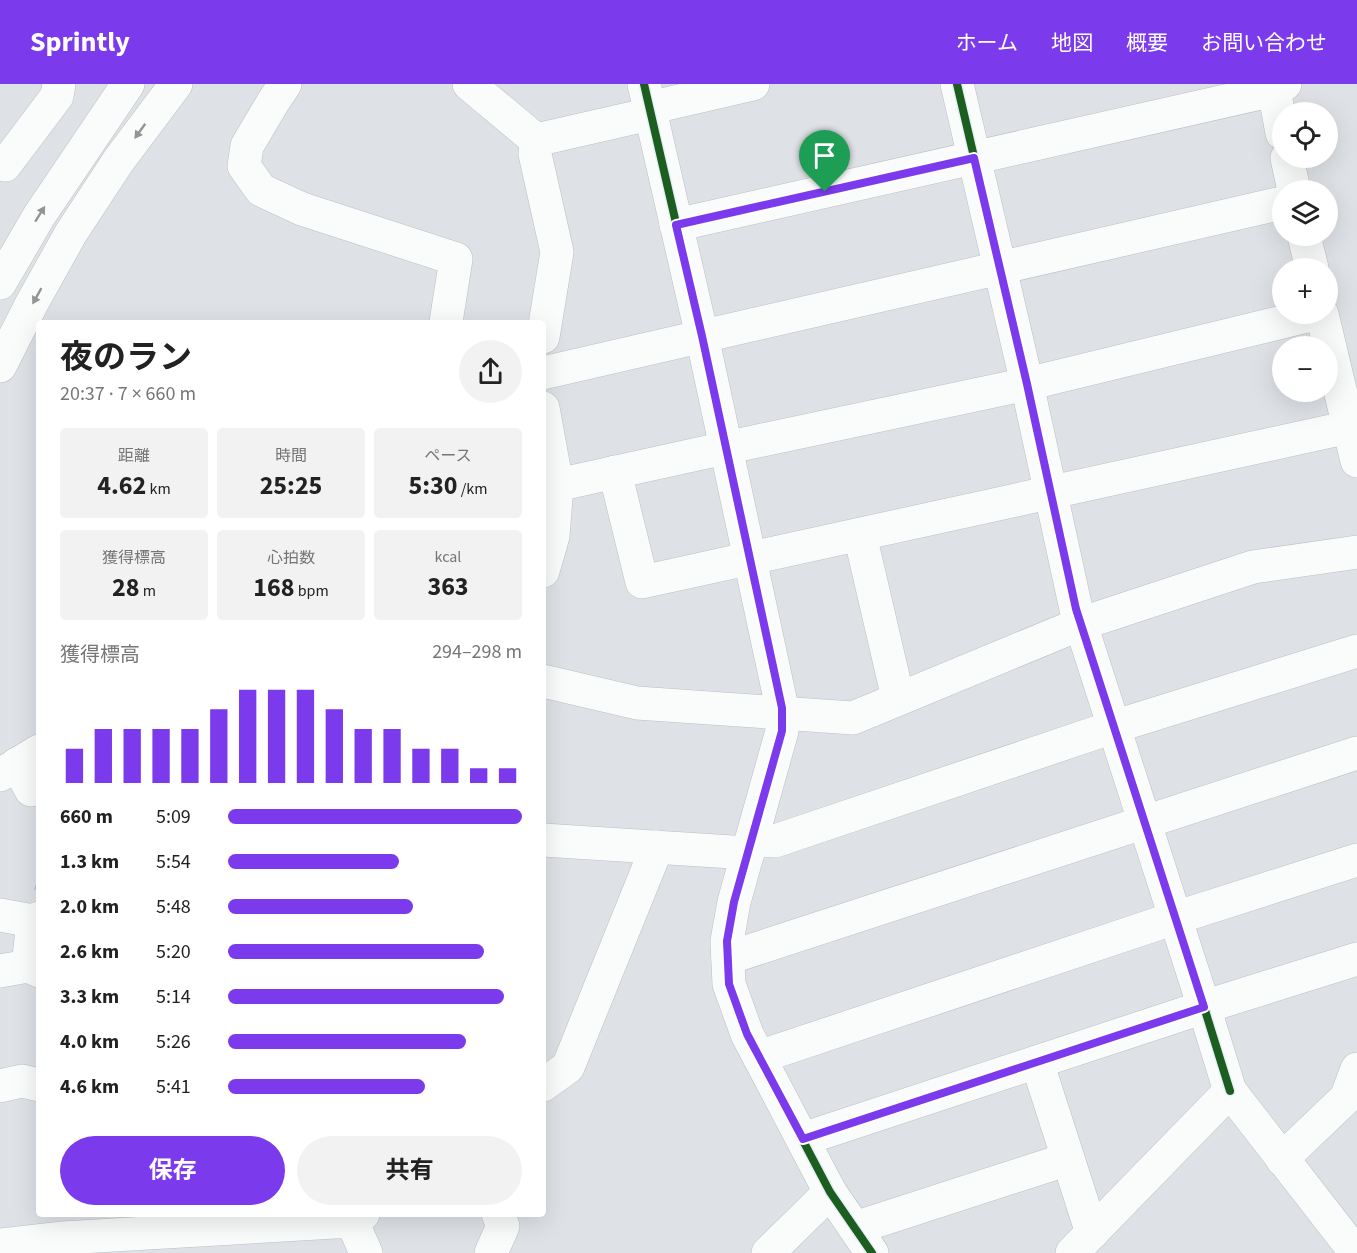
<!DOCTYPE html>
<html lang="ja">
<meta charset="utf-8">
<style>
body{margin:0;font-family:"Source Sans 3","Noto Sans JP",sans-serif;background:#f2f2f2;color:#222;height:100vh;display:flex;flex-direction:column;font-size:22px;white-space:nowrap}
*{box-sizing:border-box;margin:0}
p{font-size:20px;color:#767676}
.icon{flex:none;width:33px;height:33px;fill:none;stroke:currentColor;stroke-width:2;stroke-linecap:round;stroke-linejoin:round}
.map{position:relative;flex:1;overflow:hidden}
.drawer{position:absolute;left:36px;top:236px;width:510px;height:897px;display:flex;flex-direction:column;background:#fff;border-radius:6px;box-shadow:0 6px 24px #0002}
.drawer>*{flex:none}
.tools{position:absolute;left:1272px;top:18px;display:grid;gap:12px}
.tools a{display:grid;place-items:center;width:66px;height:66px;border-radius:50%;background:#fff;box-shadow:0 6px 24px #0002;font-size:30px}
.pin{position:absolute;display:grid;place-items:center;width:51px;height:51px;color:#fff;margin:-62px -26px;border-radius:50% 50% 50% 0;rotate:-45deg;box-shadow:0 0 6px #0007}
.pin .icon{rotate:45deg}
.round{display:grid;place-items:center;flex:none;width:63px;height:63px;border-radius:32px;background:#f2f2f2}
.headline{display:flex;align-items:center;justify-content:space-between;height:102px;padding:0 24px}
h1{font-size:33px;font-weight:700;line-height:45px}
.stats{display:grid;grid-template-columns:repeat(3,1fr);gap:9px;height:102px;padding:6px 24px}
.stats div{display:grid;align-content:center;border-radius:6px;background:#f2f2f2;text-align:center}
.stats b{font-size:26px;font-weight:700}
.stats small{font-size:16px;font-weight:400}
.stats p{font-size:16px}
.chart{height:168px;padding:12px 24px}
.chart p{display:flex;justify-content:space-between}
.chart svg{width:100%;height:108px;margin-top:6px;stroke:#7c3aed;stroke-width:6}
.button{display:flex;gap:12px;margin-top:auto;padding:12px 24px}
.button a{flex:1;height:69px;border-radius:36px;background:#7c3aed;color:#fff;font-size:24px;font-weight:700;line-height:69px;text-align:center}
.button a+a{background:#f2f2f2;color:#222}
ul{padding:0 24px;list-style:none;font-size:20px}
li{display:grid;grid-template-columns:96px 72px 1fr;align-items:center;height:45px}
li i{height:15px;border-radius:8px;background:#7c3aed}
header{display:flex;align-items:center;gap:36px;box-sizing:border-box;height:84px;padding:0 30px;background:#7c3aed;color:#fff}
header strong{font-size:28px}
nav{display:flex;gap:33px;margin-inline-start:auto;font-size:21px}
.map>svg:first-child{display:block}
</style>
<header>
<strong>Sprintly</strong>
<nav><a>ホーム</a><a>地図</a><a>概要</a><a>お問い合わせ</a></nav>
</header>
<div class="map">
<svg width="1357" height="1169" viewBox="0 0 1357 1169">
<rect width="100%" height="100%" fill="#dee2e6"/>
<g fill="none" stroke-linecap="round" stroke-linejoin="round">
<g stroke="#bcbfc2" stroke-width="34">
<g id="minor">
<polyline points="285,0 273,18 247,62 244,82 261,106 302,125 456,175 446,238"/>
<polyline points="469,0 536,56"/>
<polyline points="644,0 702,252 782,624 782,647 734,818 727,857 729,900 747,950 830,1108 872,1169"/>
<polyline points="957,0 1027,300 1076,525 1204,923 1230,1007"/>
<polyline points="1273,0 1282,49"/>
<polyline points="649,24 753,0"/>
<polyline points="1287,74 1294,106"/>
<polyline points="0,80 5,81 57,12 59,0"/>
<polyline points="676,141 1274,6 1285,0"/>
<polyline points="1304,152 1312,184"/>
<polyline points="1322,230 1357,377"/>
<polyline points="543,253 557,168 535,70 536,56 650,30"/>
<polyline points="543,289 1282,119"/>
<polyline points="543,324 557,401 553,452 543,487"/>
<polyline points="615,388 642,498 1349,343"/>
<polyline points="557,401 725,364 1027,300 1315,230"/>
<polyline points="860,451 898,614"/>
<polyline points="543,597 637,619 853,634 1080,540 1253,483 1357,468"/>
<polyline points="17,680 31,706"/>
<polyline points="0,691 39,667"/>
<polyline points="543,756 748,769"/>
<polyline points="752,756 775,757 1113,643 1357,567"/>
<polyline points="0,831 33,837 39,834"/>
<polyline points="33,837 28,882 39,887"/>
<polyline points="728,874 1357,669"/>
<polyline points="0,887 28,882"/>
<polyline points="759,973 1175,834 1357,776"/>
<polyline points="1037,978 1092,1149"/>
<polyline points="543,1001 568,983 657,763"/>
<polyline points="0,1002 22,997 39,1001"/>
<polyline points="803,1055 1204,923 1357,875"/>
<polyline points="1282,1075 1346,1014 1357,985"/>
<polyline points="352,1137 366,1169"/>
<polyline points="855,1144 1068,1075"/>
<polyline points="0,1161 63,1154 352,1137 363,1130"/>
<polyline points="491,1169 503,1142 498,1130"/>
<polyline points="768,1169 830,1108"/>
<polyline points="1072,1169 1230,1007 1356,1169"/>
</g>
</g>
<g stroke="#bcbfc2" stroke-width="34">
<g id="highway">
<polyline points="0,199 39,132 128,0"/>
<polyline points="0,282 32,219 71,149 119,76 176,0"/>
</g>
</g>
<polyline stroke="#c1c3c4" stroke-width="4" stroke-dasharray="4.5 3" stroke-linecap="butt" points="36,806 39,797"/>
<use href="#minor" stroke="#fafbfb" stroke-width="33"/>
<use href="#highway" stroke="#fafbfb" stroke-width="33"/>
<g stroke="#e7f0f6" stroke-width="11">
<g id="cycleway">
<polyline points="644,0 702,252 782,624 782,647 734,818 727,857 729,900 747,950 830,1108 872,1169"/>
<polyline points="957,0 1027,300 1076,525 1204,923 1230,1007"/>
</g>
</g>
<use href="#cycleway" stroke="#1b5e20" stroke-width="8"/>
</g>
<defs><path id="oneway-solid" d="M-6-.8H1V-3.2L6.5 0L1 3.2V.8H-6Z" transform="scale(1.5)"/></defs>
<g fill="#929496">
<use href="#oneway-solid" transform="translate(140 47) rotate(126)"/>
<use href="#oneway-solid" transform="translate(40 130) rotate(-58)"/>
<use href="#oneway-solid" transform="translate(37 212) rotate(119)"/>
</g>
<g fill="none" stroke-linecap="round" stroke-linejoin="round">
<g stroke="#fff" stroke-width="12">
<polygon id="route" points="974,74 1027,300 1076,525 1204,923 803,1055 747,950 729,900 727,857 734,818 782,647 782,624 702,252 676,141"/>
</g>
<use href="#route" stroke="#7c3aed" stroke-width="8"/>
</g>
</svg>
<div class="tools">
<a><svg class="icon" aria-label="locate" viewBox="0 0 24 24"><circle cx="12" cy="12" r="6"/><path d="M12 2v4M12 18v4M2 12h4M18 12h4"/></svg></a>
<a><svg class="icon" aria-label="layers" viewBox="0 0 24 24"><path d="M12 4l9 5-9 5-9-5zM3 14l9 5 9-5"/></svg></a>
<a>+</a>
<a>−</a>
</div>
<div class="pin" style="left:825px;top:108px;background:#1e9e55"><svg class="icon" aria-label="arrive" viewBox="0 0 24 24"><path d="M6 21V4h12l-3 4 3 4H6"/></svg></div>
<section class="drawer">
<div class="headline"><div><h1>夜のラン</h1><p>20:37 · 7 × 660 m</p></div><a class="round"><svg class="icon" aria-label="share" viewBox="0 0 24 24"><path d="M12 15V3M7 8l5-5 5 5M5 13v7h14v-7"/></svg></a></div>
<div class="stats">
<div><p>距離</p><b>4.62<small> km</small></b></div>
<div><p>時間</p><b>25:25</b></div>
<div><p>ペース</p><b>5:30<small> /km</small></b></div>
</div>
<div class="stats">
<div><p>獲得標高</p><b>28<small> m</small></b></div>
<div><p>心拍数</p><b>168<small> bpm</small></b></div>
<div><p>kcal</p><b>363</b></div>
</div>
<div class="chart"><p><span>獲得標高</span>294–298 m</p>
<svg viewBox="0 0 160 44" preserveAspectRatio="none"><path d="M5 44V30M15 44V22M25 44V22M35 44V22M45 44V22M55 44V14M65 44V6M75 44V6M85 44V6M95 44V14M105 44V22M115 44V22M125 44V30M135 44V30M145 44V38M155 44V38"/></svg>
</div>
<ul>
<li><b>660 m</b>5:09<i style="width:100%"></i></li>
<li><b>1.3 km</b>5:54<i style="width:58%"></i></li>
<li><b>2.0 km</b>5:48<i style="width:63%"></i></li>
<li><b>2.6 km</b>5:20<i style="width:87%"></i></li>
<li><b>3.3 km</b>5:14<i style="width:94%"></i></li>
<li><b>4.0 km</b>5:26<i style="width:81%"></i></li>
<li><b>4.6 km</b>5:41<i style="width:67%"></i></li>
</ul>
<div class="button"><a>保存</a><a>共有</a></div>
</section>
</div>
